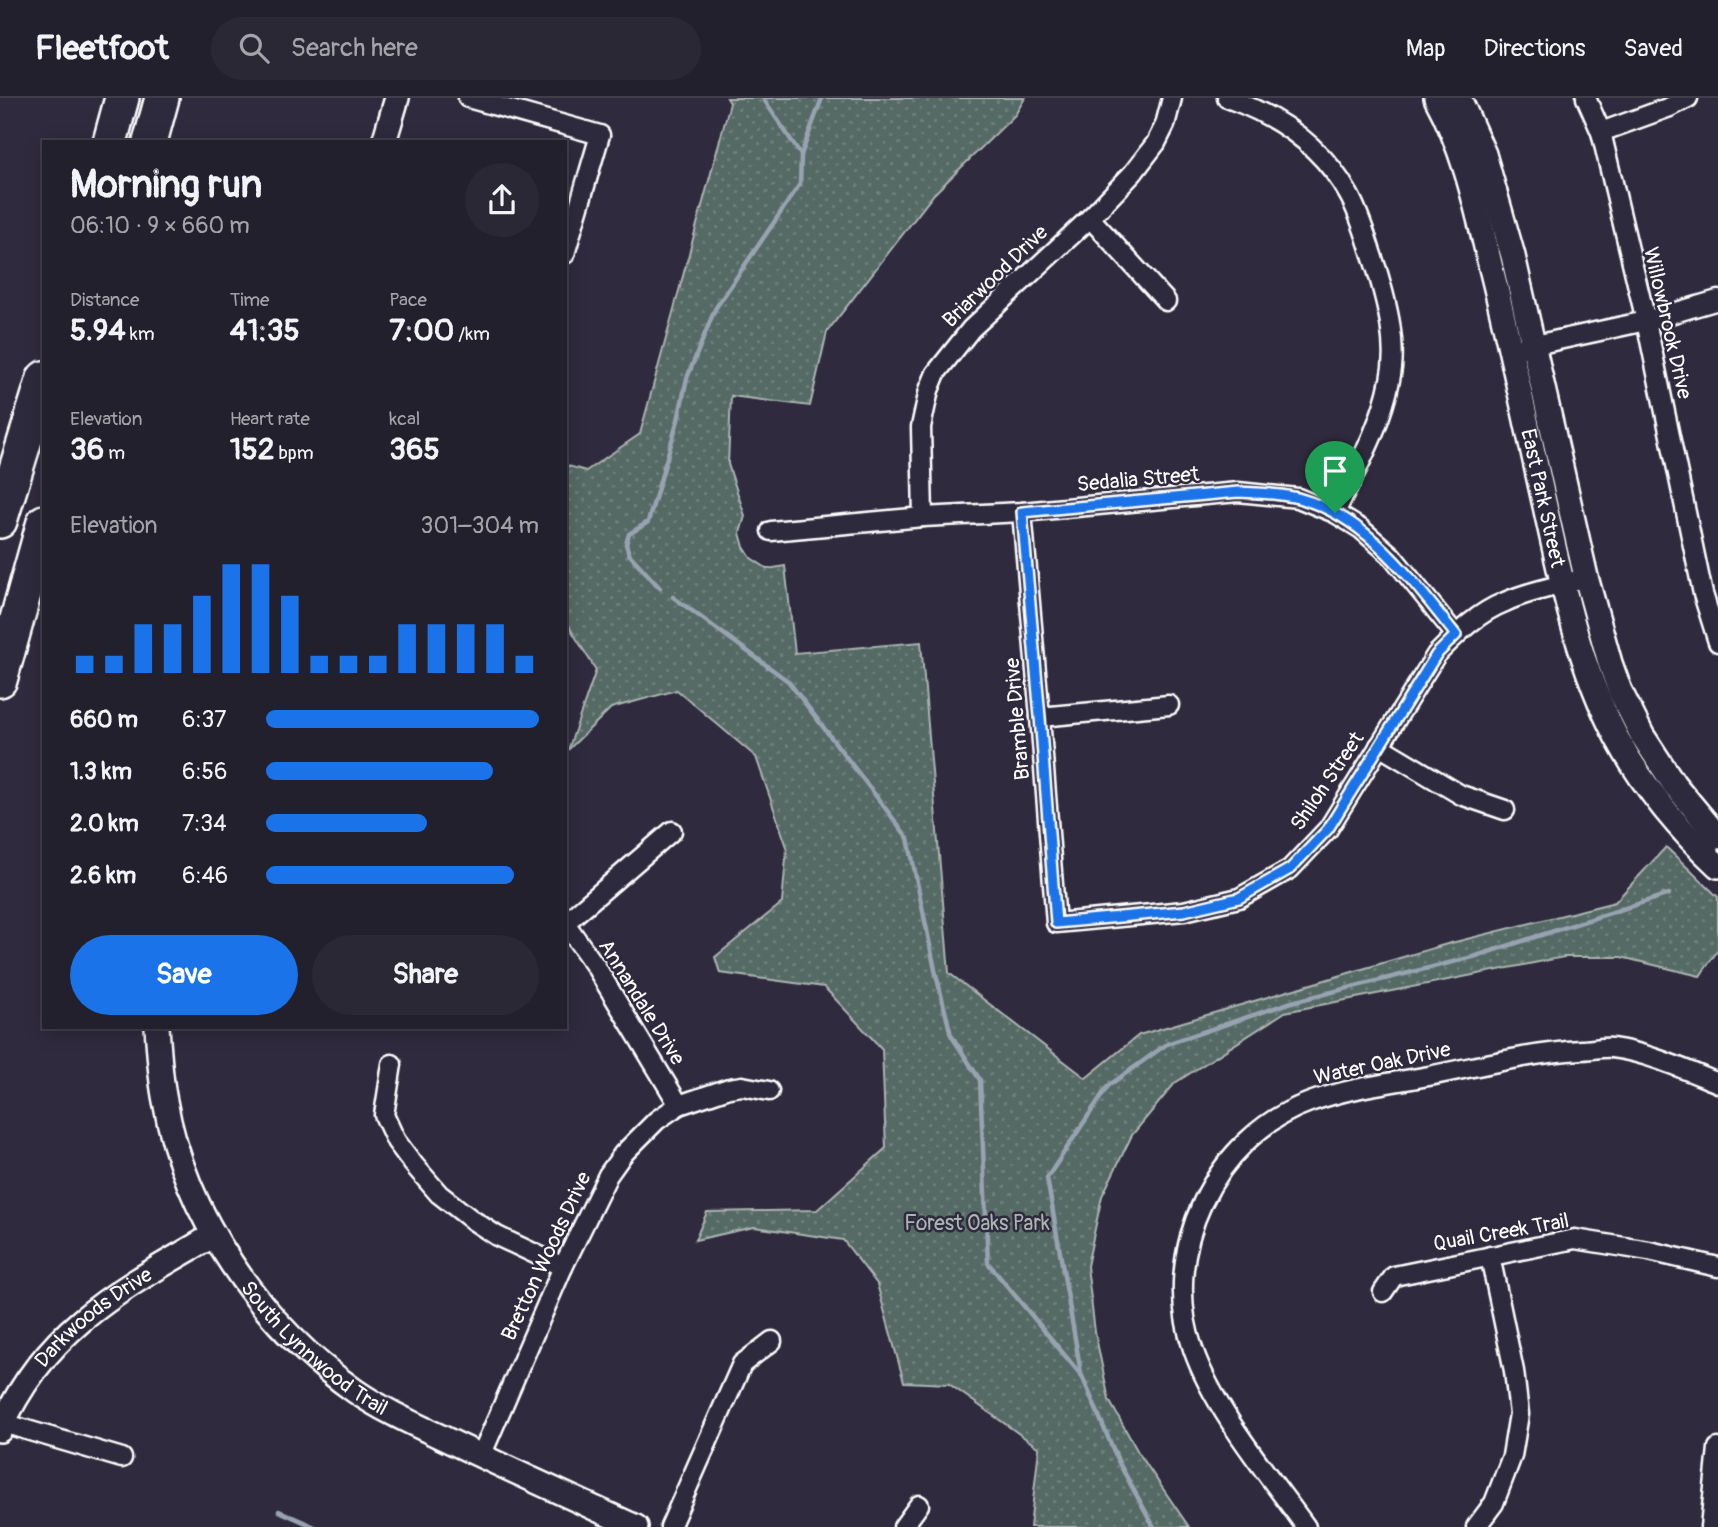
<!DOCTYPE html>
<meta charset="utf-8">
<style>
body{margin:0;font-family:Pangolin,sans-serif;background:#2b2836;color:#f1f3f6;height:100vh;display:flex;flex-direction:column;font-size:26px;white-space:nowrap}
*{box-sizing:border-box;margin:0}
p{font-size:23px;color:#a3a3aa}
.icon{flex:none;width:38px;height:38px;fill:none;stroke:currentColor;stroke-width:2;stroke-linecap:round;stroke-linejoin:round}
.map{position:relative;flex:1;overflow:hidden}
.side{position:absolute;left:42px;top:42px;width:525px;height:889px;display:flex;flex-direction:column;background:#23202e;border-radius:0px;box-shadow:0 4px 18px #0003,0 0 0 2px #403e4a}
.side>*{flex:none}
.pin{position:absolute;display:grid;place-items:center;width:60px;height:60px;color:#fff;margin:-72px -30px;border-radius:50% 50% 50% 0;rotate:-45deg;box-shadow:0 0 7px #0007}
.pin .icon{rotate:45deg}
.round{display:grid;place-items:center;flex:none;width:74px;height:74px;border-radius:37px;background:#2b2836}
.headline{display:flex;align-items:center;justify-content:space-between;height:119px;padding:0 28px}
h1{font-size:38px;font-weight:700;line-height:52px}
.metrics{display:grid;grid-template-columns:repeat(3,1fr);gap:10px;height:119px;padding:7px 28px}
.metrics div{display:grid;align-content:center}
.metrics b{font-size:30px;font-weight:700}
.metrics small{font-size:19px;font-weight:400}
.metrics p{font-size:19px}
.chart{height:196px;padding:14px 28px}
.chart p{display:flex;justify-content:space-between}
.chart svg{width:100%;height:126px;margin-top:7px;stroke:#1a73e8;stroke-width:6}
.cta{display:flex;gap:14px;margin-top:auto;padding:14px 28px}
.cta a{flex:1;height:80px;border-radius:42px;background:#1a73e8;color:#fff;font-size:28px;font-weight:700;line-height:80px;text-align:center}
.cta a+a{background:#2b2836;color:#f1f3f6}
ul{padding:0 28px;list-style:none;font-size:23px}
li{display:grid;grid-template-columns:112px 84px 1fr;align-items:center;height:52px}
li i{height:18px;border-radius:9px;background:#1a73e8}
header{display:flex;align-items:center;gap:42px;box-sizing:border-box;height:98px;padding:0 35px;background:#23202e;border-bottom:2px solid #403e4a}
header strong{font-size:33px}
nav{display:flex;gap:38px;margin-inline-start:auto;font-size:24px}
.search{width:490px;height:63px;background:#2b2836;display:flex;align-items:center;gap:18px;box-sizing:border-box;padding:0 24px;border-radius:38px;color:#a3a3aa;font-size:26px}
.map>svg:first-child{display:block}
</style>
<header>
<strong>Fleetfoot</strong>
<div class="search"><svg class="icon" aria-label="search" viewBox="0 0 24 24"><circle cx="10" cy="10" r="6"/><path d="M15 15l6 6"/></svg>Search here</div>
<nav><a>Map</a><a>Directions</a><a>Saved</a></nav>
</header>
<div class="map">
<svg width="1718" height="1429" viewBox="0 0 1718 1429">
<defs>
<pattern id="park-dots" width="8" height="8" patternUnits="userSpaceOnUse" patternTransform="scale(1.75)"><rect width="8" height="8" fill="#576b65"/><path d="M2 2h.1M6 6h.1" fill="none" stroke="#70817c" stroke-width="1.8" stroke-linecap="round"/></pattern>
</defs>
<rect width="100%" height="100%" fill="#2f2a3d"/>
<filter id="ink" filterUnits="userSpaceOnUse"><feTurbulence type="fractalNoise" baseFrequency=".0143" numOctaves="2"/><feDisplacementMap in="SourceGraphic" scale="14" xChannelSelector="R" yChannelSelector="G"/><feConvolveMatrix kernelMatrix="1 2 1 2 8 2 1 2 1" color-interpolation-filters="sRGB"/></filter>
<g filter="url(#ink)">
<polygon fill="url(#park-dots)" stroke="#abb5b2" stroke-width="2" points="727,0 1025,0 1015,17 934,96 827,234 810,308 731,298 728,366 745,418 740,435 744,449 751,460 768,471 785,468 795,555 921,544 949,875 1086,980 1139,937 1447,846 1615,804 1666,749 1718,799 1718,852 1700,878 1621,859 1564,859 1285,914 1175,985 1132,1037 1102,1098 1087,1168 1095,1234 1109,1302 1138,1354 1189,1429 1030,1429 1039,1350 949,1286 904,1284 877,1186 843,1142 754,1129 695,1142 707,1114 817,1112 886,1050 882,951 824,889 720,875 715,859 782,805 787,749 756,659 677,592 611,610 568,652 596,572 565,522 565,367 586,373 640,336 730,5"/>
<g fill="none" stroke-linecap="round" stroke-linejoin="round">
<g stroke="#98a3b2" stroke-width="4.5">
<polyline points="763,0 801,57"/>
<polyline points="660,490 629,456 626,446 629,436 648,424 678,322 687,280 715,211 800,86 801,57 822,0"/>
<polyline points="673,499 788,583 908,740 935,872 951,937 980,982 988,1165 1082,1278 1119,1365 1154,1429"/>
<polyline points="1081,1275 1047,1080 1108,988 1167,946 1292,904 1473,859 1669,796"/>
<polyline points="279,1413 315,1429"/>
</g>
<g stroke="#fff" stroke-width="23">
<g id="minor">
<polyline points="468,0 600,37 565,156"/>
<path d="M1227 0C1278 18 1323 49 1349 97 1362 120 1368 147 1377 172 1387 206 1398 247 1390 282 1381 329 1356 372 1335 415"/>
<polyline points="1586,0 1601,34 1646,223 1703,496 1718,544"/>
<polyline points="1601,34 1670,9 1688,0"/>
<polyline points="1090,120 1166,203"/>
<polyline points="1521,250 1646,223 1718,202"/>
<path d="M1022 414 1040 619 1056 825 1184 813 1239 800 1290 771 1328 731 1436 557C1457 536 1477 515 1505 504 1526 494 1551 490 1573 483"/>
<polyline points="923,419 921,329 929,292 936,275 971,231 1090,120 1133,75 1156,45 1165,27 1172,0"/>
<polyline points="771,433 923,419 1022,414 1238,394 1298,400 1335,415 1361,431 1392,458 1456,537"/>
<polyline points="1040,619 1169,607"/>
<polyline points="1379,648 1461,697 1505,712"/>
<polyline points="672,733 565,825 596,869 679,1007"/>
<polyline points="392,966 384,1017 396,1043 414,1067 439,1096 471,1121 497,1138 563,1169"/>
<polyline points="1383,1194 1394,1178 1575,1141 1649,1153 1718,1169"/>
<polyline points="3,1325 122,1360"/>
<polyline points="481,1358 563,1169 608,1077 623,1056 657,1022 679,1007 729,990 742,988 769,993"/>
<polyline points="670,1429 742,1266 772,1243"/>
<polyline points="903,1429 919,1407"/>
<path d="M1306 1429C1268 1376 1214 1312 1193 1251 1159 1155 1214 1038 1310 1004 1348 990 1390 985 1429 978 1479 968 1530 955 1581 952 1591 952 1602 949 1612 950 1646 954 1686 972 1718 985"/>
<polyline points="1476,1429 1494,1405 1512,1358 1519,1316 1514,1273 1490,1158"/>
<polyline points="1710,1429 1718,1350"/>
</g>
</g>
<g stroke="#fff" stroke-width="28">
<g id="tertiary">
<path id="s1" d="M1436 0C1465 53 1477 112 1491 170 1511 249 1527 329 1545 408 1562 486 1579 568 1617 640 1643 688 1678 731 1718 768"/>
<polyline points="1459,0 1484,56 1513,158 1586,479 1610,565 1620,593 1642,637 1674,686 1718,739"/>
<polyline points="384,44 397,0"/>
<path id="s2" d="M157 929C159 954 160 979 165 1003 185 1118 260 1226 355 1293 387 1315 423 1330 458 1347 517 1375 577 1402 636 1429"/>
<path id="s3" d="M0 1332C45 1229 123 1190 214 1137"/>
</g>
</g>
<g stroke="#fff" stroke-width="38">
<g id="motorway">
<polyline points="110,44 122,0"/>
<polyline points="150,44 162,0"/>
<polyline points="0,423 44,280"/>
<polyline points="0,582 44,424"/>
</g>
</g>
<use href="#minor" stroke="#2f2a3d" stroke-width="18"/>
<use href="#tertiary" stroke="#2f2a3d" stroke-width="23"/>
<use href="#motorway" stroke="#2f2a3d" stroke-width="33"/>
</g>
</g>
<g fill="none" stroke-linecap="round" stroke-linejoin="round" filter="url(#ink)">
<g stroke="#fff" stroke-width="14">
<path id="route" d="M1238 394C1258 395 1279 395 1298 400 1369 419 1412 483 1456 537L1436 557 1328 731 1290 771 1239 800 1184 813 1056 825 1040 619 1022 414Z"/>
</g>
<use href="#route" stroke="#1a73e8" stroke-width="9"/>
</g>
<g text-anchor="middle" stroke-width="5" stroke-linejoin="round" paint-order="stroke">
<g font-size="21" fill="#fff" stroke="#2f2a3d">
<text transform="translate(995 178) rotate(-44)" y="7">Briarwood Drive</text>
<text transform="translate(1668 225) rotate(77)" y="7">Willowbrook Drive</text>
<text transform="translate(1138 381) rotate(-5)" y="7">Sedalia Street</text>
<text dy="7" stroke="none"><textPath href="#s1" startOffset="415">East Park Street</textPath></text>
<text transform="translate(1017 621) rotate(-95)" y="7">Bramble Drive</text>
<text transform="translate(1327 683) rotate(-56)" y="7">Shiloh Street</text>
<text transform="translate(642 904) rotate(58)" y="7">Annandale Drive</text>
<text transform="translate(1382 965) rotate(-12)" y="7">Water Oak Drive</text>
<text transform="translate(1501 1134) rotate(-10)" y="7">Quail Creek Trail</text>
<text transform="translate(546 1158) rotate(-65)" y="7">Bretton Woods Drive</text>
<text dy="7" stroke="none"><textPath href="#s3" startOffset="149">Darkwoods Drive</textPath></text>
<text dy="7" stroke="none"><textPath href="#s2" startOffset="371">South Lynnwood Trail</textPath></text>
</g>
<g font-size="21" fill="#abb5b2" stroke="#2f2a3d">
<text x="977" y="1132">Forest Oaks Park</text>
</g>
</g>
</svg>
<div class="pin" style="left:1335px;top:415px;background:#1e9e55"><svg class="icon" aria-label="arrive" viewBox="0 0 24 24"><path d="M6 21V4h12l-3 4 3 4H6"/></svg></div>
<section class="side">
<div class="headline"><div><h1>Morning run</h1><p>06:10 · 9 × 660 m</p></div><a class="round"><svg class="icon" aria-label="share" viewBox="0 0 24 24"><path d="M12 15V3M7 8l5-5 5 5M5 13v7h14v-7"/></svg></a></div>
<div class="metrics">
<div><p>Distance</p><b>5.94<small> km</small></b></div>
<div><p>Time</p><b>41:35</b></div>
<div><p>Pace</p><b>7:00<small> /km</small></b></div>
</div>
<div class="metrics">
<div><p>Elevation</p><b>36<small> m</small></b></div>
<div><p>Heart rate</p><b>152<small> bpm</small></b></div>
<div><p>kcal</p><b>365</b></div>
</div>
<div class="chart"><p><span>Elevation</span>301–304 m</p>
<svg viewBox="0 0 160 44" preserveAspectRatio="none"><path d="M5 44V38M15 44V38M25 44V27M35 44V27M45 44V17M55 44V6M65 44V6M75 44V17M85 44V38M95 44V38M105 44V38M115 44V27M125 44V27M135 44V27M145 44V27M155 44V38"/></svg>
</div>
<ul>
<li><b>660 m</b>6:37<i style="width:100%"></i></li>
<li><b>1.3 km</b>6:56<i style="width:83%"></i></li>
<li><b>2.0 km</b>7:34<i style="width:59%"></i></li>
<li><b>2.6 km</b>6:46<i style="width:91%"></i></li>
</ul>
<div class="cta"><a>Save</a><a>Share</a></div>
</section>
</div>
